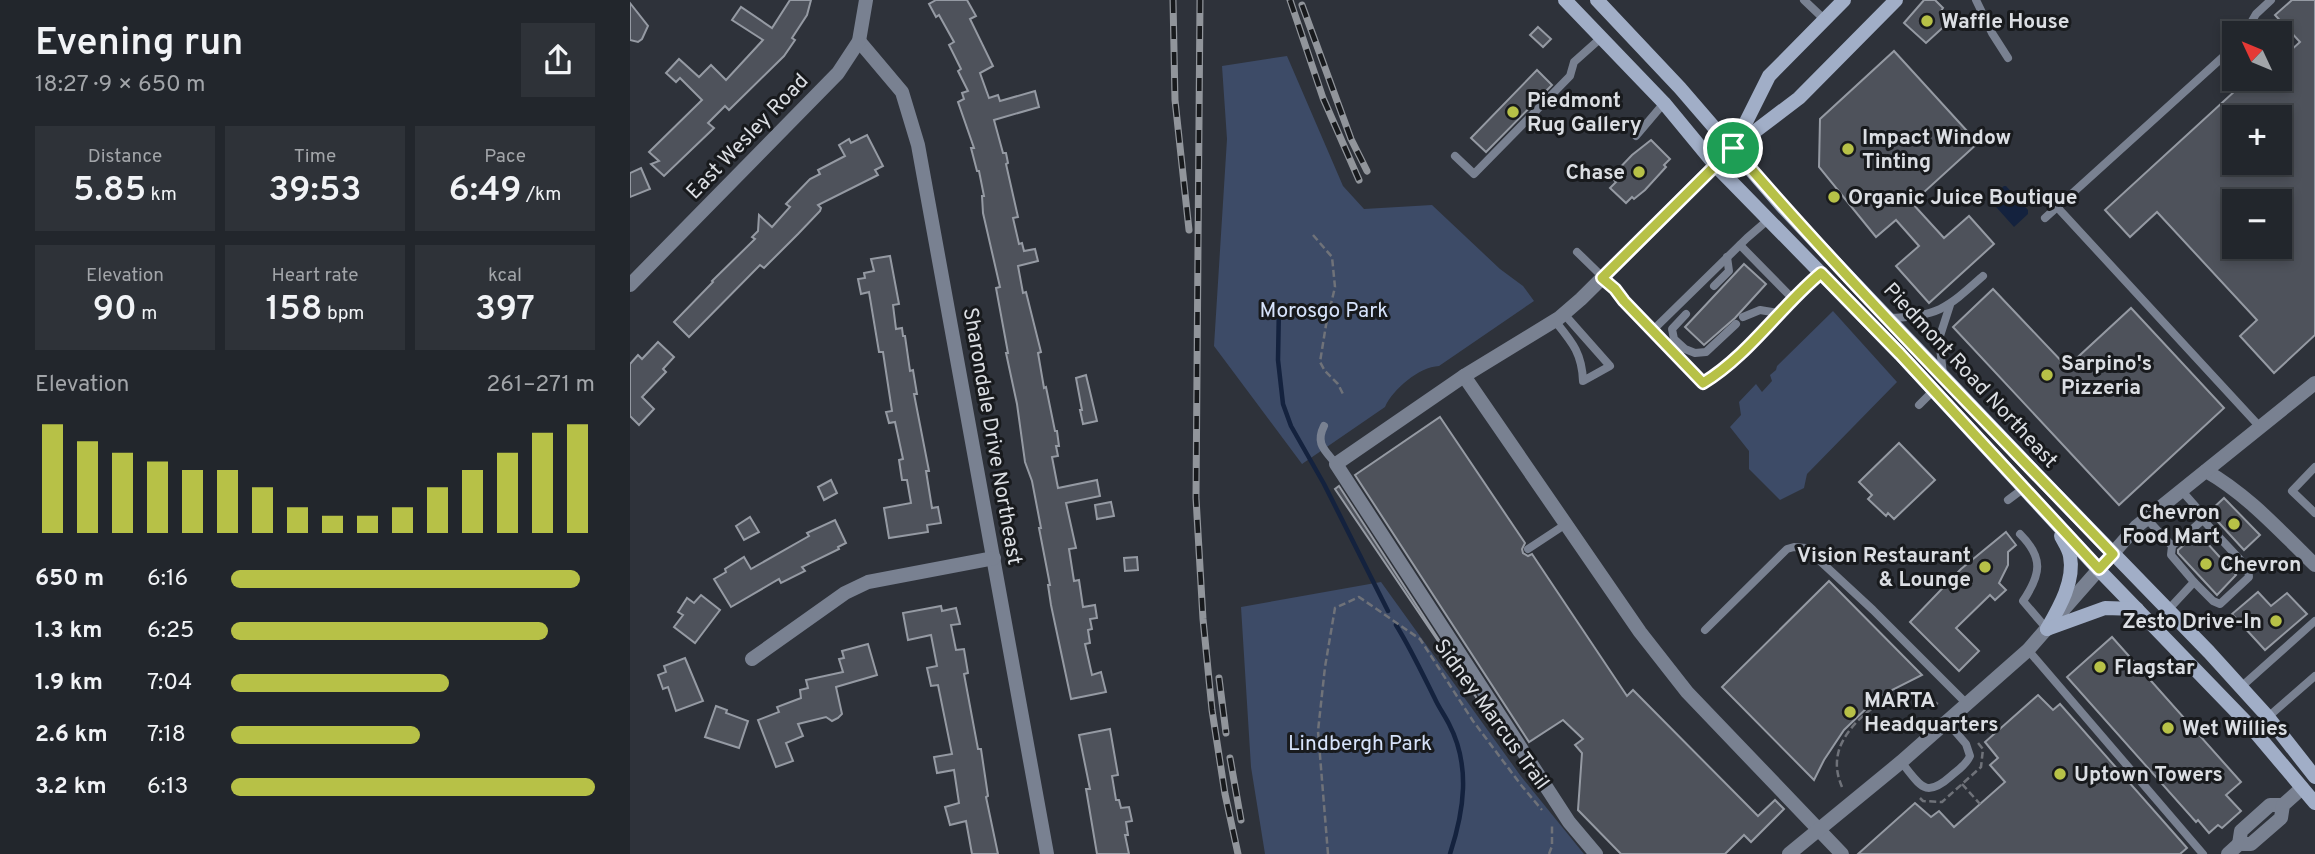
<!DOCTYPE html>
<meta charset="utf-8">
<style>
body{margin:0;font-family:Overpass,sans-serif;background:#2e3238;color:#f1f3f6;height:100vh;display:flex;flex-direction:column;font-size:26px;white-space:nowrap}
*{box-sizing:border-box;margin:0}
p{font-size:23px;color:#a2a5a9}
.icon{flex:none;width:38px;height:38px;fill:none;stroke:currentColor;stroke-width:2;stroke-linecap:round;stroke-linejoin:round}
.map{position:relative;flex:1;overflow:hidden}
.panel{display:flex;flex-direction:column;background:#22262c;width:630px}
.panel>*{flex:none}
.needle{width:46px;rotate:314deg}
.tools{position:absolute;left:1592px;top:21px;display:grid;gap:14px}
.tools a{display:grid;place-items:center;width:70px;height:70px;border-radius:0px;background:#22262c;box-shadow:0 4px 10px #0003,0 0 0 2px #3f4348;font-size:35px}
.pin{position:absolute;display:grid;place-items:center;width:60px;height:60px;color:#fff;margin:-30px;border:4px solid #fff;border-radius:50%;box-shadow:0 2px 7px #0007}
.round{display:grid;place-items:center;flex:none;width:74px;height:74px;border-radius:0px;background:#2e3238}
.headline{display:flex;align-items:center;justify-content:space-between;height:119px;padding:0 35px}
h1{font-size:38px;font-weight:600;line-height:52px}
.metrics{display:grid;grid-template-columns:repeat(3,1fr);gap:10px;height:119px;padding:7px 35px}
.metrics div{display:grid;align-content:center;border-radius:0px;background:#2e3238;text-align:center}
.metrics b{font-size:35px;font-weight:600}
.metrics small{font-size:19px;font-weight:400}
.metrics p{font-size:19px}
.chart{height:196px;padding:14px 35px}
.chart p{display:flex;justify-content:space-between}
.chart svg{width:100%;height:126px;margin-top:7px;stroke:#b7c147;stroke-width:6}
ul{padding:0 35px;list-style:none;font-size:23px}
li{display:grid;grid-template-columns:112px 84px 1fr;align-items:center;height:52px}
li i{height:18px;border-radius:9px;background:#b7c147}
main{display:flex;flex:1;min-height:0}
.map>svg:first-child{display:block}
</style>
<main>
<section class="panel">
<div class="headline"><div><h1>Evening run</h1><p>18:27 · 9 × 650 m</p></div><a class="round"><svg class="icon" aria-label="share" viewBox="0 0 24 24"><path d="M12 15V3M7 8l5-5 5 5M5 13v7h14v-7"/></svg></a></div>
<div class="metrics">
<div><p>Distance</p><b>5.85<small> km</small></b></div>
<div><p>Time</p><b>39:53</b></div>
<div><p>Pace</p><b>6:49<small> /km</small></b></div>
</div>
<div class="metrics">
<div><p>Elevation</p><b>90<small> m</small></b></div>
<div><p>Heart rate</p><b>158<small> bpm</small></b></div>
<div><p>kcal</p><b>397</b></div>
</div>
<div class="chart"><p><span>Elevation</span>261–271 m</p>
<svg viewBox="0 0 160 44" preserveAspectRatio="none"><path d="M5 44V6M15 44V12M25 44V16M35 44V19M45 44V22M55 44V22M65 44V28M75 44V35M85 44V38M95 44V38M105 44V35M115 44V28M125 44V22M135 44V16M145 44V9M155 44V6"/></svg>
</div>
<ul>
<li><b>650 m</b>6:16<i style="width:96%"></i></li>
<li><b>1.3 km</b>6:25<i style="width:87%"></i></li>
<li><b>1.9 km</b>7:04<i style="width:60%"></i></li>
<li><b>2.6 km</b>7:18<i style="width:52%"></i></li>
<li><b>3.2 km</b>6:13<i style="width:100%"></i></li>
</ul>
</section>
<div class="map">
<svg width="1685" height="854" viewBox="0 0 1685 854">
<rect width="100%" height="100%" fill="#2e323a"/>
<g fill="#3d4b67">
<path d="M657 56 713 186 734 209 802 205 870 269 893 286 904 301 809 366C789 367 763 389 755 407L672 464 584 346 597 139 592 66Z"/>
<polygon points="1203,311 1267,382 1177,474 1174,488 1150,500 1119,469 1119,451 1100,427 1111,415 1109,402 1126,384 1132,392 1142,381 1140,375 1146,370 1147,366"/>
<polygon points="751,582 890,775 954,854 635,854 621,767 611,607"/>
</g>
<polygon fill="#14223e" points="1374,186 1376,186 1398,210 1398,214 1384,227 1359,199"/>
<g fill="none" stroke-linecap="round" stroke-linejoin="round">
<g stroke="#14223e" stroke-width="4.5">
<polyline points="649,305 648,360 653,404 661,426 694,484 758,611"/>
<path d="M766 625C781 649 793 675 806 701 810 709 815 716 819 724 841 766 834 811 820 854"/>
</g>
</g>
<g fill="#4e525b" stroke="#959aa3" stroke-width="2" fill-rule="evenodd">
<polygon points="160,0 181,0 177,15 162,38 165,40 154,56 99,110 95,106 78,123 84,128 34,176 21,164 29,161 19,152 72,100 50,78 46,82 36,73 49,59 69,77 81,65 96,80 133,40 102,20 111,7 142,28"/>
<polygon points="306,0 337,0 346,16 340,19 363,66 350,73 359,98 368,95 370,101 405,91 409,107 364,120 373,153 376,153 378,163 376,164 388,217 383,218 389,244 392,243 394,251 405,249 408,261 388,266 393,293 396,292 411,352 408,353 414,388 416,387 425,431 427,431 429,446 426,446 428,456 422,457 428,488 467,480 470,496 436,503 446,548 439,549 444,581 449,580 453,607 465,605 467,618 460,619 462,629 458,630 460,643 455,644 462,675 471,672 476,692 441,699 421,605 418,585 420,585 409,528 411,528 402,481 395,462 387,404 376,353 378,353 366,288 370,287 353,213 352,196 354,196 349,171 347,171 341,148 344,148 328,102 334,99 332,93 338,91 328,71 331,69 319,45 324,42 309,15 306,17 299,4"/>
<polygon points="1294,0 1305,0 1313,8 1311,11 1321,20 1296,43 1274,23"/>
<path d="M1662 0H1685V335L1644 373 1610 336 1627 320 1527 212 1500 237 1475 210 1618 79H1650V60L1670 42 1645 15ZM1605 117H1650V163H1605ZM1605 201H1650V247H1605Z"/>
<polygon points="0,3 18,26 12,39 8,42 0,40"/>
<polygon points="908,27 921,39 913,47 900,35"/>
<polygon points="1264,51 1348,143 1282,203 1314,238 1339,216 1364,244 1299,303 1266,266 1289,246 1266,220 1246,237 1189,167 1190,119"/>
<polygon points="907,70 922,85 856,152 841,138"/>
<polygon points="237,135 253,166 245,170 248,175 188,205 191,208 190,211 168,234 134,268 130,265 59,337 44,322 83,282 82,281 125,239 122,237 128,231 129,215 142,227 160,207 156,204 180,179 190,174 188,170 215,156 209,145 219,139 221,143"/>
<polygon points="1021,140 1040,159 1034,165 1036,167 1015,190 1004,199 1002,197 996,203 980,188 986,182 981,177 1002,155"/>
<polygon points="11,168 20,189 0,197 0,173"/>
<polygon points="260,256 269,304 263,305 266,329 272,328 273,336 275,336 280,371 283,370 287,394 284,394 299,471 296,471 302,508 308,507 311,523 297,525 298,532 259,538 254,508 281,503 277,480 272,480 269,460 273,459 265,422 259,423 256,412 262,411 253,352 249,352 239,292 231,294 228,279 235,278 234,273 244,271 241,259"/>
<polygon points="1114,264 1136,284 1105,318 1074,345 1055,327"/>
<polygon points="1363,289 1437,367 1501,308 1594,408 1489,505 1323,327"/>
<polygon points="28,342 44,357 33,369 36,372 12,397 24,409 9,425 0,416 0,364 8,355 12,359"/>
<polygon points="456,375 467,421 453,424 450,410 452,410 446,378"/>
<polygon points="810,417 895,543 892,549 893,553 898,556 902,554 997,696 1003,690 1128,816 1145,800 1154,809 1121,842 1114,835 1095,854 991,854 948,810 952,753 945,745 953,739 933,720 899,742 725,475"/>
<polygon points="1269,443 1305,480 1264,519 1258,513 1256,516 1238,499 1242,495 1229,482"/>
<polygon points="201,480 207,493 194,500 188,487"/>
<polygon points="709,486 852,706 705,489"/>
<polygon points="1594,498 1630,535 1614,550 1579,512"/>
<polygon points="481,502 484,516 467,519 465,505"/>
<polygon points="120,517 129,532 114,540 106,526"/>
<polygon points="205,520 216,543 208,547 209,549 172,567 175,571 151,583 149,579 101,607 84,579 96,572 95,569 114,557 121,569 179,536 177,533"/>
<polygon points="1376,532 1386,545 1378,552 1378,565 1369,583 1376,590 1365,600 1360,595 1326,628 1349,651 1329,671 1280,622 1331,569"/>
<polygon points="1568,533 1606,575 1587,595 1548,553 1548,550"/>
<polygon points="507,557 508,570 495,571 494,558"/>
<polygon points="1199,581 1292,675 1258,692 1243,702 1214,730 1194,760 1184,780 1092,687"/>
<polygon points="1628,592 1641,606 1657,593 1677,614 1635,650 1602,614"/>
<polygon points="71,595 90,610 65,643 44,627 53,615 48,612 57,598 64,603"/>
<polygon points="311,606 312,611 326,608 330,624 321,625 326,650 334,649 338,673 334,674 348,749 351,749 358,796 356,797 368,854 342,854 336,821 320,825 315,807 329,803 324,770 307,773 304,757 322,754 308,685 301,686 297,668 307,666 301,635 278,640 273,613"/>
<polygon points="1482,637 1611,782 1596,795 1611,811 1592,828 1588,825 1579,833 1568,820 1566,822 1437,677"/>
<polygon points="238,644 247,675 206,687 212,714 208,718 202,721 196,717 168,724 173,736 156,743 163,761 146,767 128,720 149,712 147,707 171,698 170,690 178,688 176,680 213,672 209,659 214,658 212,651"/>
<polygon points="55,658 73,701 46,711 38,687 33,689 28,675 36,672 34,666"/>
<polygon points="1408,695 1423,710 1430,704 1557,848 1550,854 1228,854 1285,803 1301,817 1309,811 1324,827 1375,782 1360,765 1368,758 1355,742"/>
<polygon points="86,706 97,710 96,713 118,721 109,748 75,737"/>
<polygon points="480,729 488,775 482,776 486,800 489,800 491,808 499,807 502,821 496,822 498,835 495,835 499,854 467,854 456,789 460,789 449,735"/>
</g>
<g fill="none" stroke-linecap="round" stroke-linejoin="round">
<g stroke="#6f7279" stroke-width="2.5" stroke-dasharray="7 3.5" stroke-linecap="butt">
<polyline points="683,235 702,257 705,287 696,325 690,362 695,371 708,384 714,396"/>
<polyline points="1332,784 1350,804"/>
<path d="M1212 787C1207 775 1205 764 1209 750 1217 724 1254 692 1283 694 1292 695 1301 700 1308 704"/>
<polyline points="1290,798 1293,801 1312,802 1351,767 1353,749 1348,743"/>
<polyline points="698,854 688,731 695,667 705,608 729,597 790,639 843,721 891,785 912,810"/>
<polyline points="919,854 922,846 922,823"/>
</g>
<g stroke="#798191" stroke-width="8">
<polyline points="1174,0 1195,20"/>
<polyline points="1346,0 1362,33 1378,58"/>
<polyline points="1615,33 1626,14 1641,0"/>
<polyline points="1006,136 1034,103"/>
<polyline points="825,156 844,174 940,76 944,62 972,37"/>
<polyline points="1427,207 1630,427"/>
<polyline points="1415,218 1605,46"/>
<path d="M1139 219 1117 238 1023 330 1073 383C1119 355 1150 307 1191 273"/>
<polyline points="1110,245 1163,299"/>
<polyline points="947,252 985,289 1023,330"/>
<polyline points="1084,286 1099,271 1097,257"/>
<polyline points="1056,314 1042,329 1044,339 1055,349 1065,353 1076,352 1106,324"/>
<polyline points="1113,317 1130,310 1148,313"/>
<path d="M1258 318C1308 317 1317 308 1353 276"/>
<path d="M925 321C942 342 952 353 953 381L980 366 934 314"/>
<polyline points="1313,374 1309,339 1320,305"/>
<polyline points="1289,405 1303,391"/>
<path d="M694 426C685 444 695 450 706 464"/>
<polyline points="1685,467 1662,491 1685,513"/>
<polyline points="1378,500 1394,488"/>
<polyline points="1516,518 1542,546 1541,555 1564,582 1538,610"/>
<path d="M1390 534C1414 558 1411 574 1393 601L1417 629"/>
<polyline points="1542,546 1573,520 1574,516 1551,490"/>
<polyline points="898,549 936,524"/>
<polyline points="1564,582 1583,601 1590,604 1619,577 1618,568 1573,520"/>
<polyline points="1075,630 1157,549 1164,547 1176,548 1243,610 1337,704"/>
<polyline points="1398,650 1573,854"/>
<polyline points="1611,687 1685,621"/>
<polyline points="1638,717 1685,676"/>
<path d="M1271 762C1290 784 1294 800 1321 776 1328 770 1336 765 1340 756L1336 744 1317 722"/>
</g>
<g stroke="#798191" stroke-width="14">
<polyline points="229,41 272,92 288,145 417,854"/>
<polyline points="0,285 208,73 229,41 236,0"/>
<polyline points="834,376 1010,632 1057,692 1212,854"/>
<path d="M1576 471C1618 495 1650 531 1685 565"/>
<polyline points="122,659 215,593 238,582 364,558"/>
<polyline points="1609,844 1611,831 1640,805 1653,805"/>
<polyline points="966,854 939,822 706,464 834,376 929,318 951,299 1103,148"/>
<polyline points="1159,854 1271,762 1398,650 1506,527 1685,383"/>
<polyline points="1598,854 1609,844 1621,844 1651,818 1653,805 1672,788"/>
</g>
<g stroke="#a1aec7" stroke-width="14">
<polyline points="935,0 1034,103 1086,166 1270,354 1469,570 1620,726 1685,803"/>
<polyline points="967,0 1050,88 1151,205 1212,270 1409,477 1579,652 1638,717 1685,777"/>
<polyline points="1105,144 1139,76 1214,0"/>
<polyline points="1103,148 1169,98 1266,0"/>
<path d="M1417 629C1429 608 1445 581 1440 556 1439 549 1434 542 1431 536"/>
<polyline points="1417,629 1475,608 1507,609"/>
</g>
<g stroke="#91959b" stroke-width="7">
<g id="rail">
<polyline points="543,0 545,100 559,230"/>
<polyline points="570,0 566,498 573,619 582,710 595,794 608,854"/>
<polyline points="660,0 693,98 729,180"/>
<polyline points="672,5 721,139 737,171"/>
<polyline points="589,678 596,733"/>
<polyline points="600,758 611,820"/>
</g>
</g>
<use href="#rail" stroke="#181a1d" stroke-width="4.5" stroke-dasharray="13" stroke-linecap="butt"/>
</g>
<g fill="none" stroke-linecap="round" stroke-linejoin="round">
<g stroke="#fff" stroke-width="14">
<path id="route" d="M1103 148C1224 289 1355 420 1483 554L1469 569 1270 354 1191 273C1150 307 1119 355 1073 383L994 301 985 289 972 278Z"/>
</g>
<use href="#route" stroke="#b7c147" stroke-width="9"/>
</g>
<g fill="#b7c147" stroke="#181a1d" stroke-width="2.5">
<circle cx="1297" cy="21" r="7"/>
<circle cx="883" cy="112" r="7"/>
<circle cx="1218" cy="149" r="7"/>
<circle cx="1009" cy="172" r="7"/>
<circle cx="1204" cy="197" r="7"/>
<circle cx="1417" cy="375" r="7"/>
<circle cx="1604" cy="524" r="7"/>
<circle cx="1576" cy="564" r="7"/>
<circle cx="1355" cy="567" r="7"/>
<circle cx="1646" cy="621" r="7"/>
<circle cx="1470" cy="667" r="7"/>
<circle cx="1220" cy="712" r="7"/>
<circle cx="1538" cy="728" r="7"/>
<circle cx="1430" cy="774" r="7"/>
</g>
<g text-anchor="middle" stroke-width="6" stroke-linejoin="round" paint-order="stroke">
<g font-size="21" font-weight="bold" fill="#dbdee3" stroke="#181a1d" text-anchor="start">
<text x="1311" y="28">Waffle House</text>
<text x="897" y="107">Piedmont<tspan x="897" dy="24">Rug Gallery</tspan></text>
<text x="1232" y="144">Impact Window<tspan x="1232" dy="24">Tinting</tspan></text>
<text x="995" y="179" text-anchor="end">Chase</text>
<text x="1218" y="204">Organic Juice Boutique</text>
<text x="1431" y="370">Sarpino's<tspan x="1431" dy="24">Pizzeria</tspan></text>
<text x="1590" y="519" text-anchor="end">Chevron<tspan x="1590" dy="24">Food Mart</tspan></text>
<text x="1341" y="562" text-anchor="end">Vision Restaurant<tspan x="1341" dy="24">&amp; Lounge</tspan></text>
<text x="1590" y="571">Chevron</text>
<text x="1632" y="628" text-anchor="end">Zesto Drive-In</text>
<text x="1484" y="674">Flagstar</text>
<text x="1234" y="707">MARTA<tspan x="1234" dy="24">Headquarters</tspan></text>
<text x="1552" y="735">Wet Willies</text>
<text x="1444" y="781">Uptown Towers</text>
</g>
<g font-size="21" fill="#dbdee3" stroke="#181a1d">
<text transform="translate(117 136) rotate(-46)" y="7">East Wesley Road</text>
<text transform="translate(1341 375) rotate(47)" y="7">Piedmont Road Northeast</text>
<text transform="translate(363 436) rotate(80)" y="7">Sharondale Drive Northeast</text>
<text transform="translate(862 714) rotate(54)" y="7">Sidney Marcus Trail</text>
</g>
<g font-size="21" fill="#d7e3fb" stroke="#181a1d">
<text x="694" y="317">Morosgo Park</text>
<text x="730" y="750">Lindbergh Park</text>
</g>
</g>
</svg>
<div class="tools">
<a><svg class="needle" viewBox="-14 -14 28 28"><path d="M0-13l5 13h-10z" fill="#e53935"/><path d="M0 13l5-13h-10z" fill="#a2a5a9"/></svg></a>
<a>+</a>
<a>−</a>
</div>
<div class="pin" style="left:1103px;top:148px;background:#1e9e55"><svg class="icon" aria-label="arrive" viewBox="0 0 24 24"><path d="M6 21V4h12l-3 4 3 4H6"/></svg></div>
</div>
</main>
